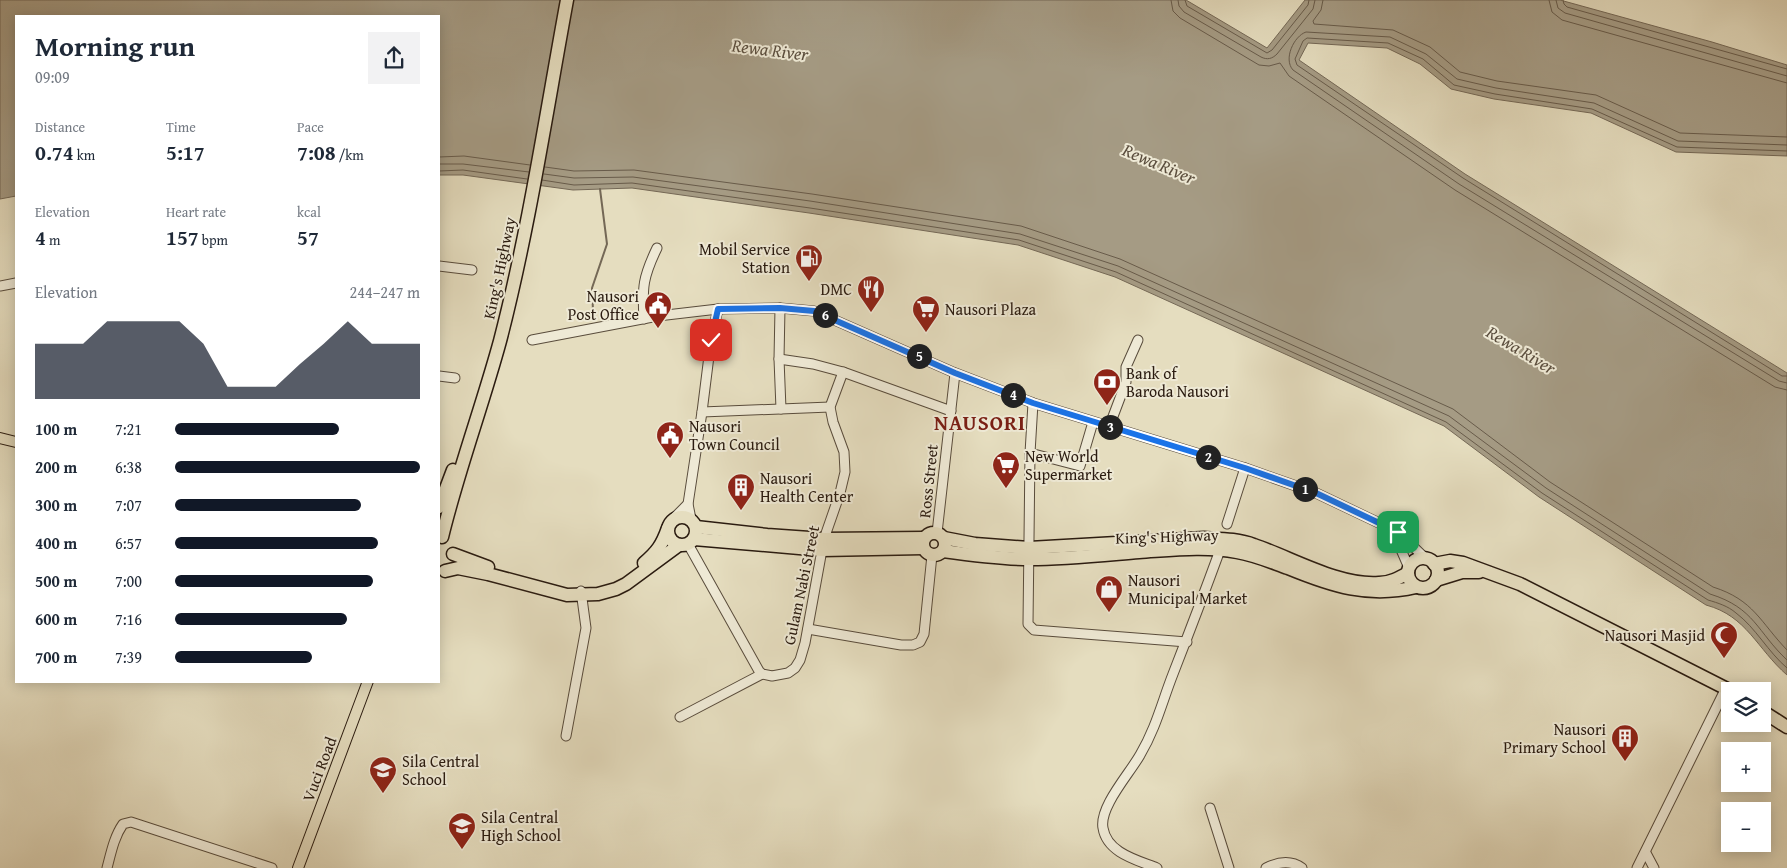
<!DOCTYPE html>
<meta charset="utf-8">
<style>
body{margin:0;font-family:"Gentium Book Plus",serif;background:#f2f2f3;color:#1f2937;height:100vh;display:flex;flex-direction:column;font-size:19px;white-space:nowrap}
*{box-sizing:border-box;margin:0}
p{font-size:16px;color:#747a83}
.icon{flex:none;width:28px;height:28px;fill:none;stroke:currentColor;stroke-width:2;stroke-linecap:round;stroke-linejoin:round}
.map{position:relative;flex:1;overflow:hidden}
.drawer{position:absolute;left:15px;top:15px;width:425px;height:668px;display:flex;flex-direction:column;background:#fff;border-radius:0px;box-shadow:0 2px 12px #0003}
.drawer>*{flex:none}
.buttons{position:absolute;left:1721px;top:682px;display:grid;gap:10px}
.buttons a{display:grid;place-items:center;width:50px;height:50px;border-radius:0px;background:#fff;box-shadow:0 2px 12px #0003;font-size:25px}
.pin{position:absolute;display:grid;place-items:center;width:42px;height:42px;color:#fff;margin:-21px;border-radius:10px;box-shadow:0 2px 8px #0006}
.km{position:absolute;width:25px;height:25px;margin:-12px;border-radius:50%;background:#222;color:#fff;font-size:14px;line-height:25px;text-align:center}
.round{display:grid;place-items:center;flex:none;width:52px;height:52px;border-radius:0px;background:#f2f2f3}
.summary{display:flex;align-items:center;justify-content:space-between;height:85px;padding:0 20px}
h1{font-size:28px;font-weight:700;line-height:38px}
.metrics{display:grid;grid-template-columns:repeat(3,1fr);gap:8px;height:85px;padding:5px 20px}
.metrics div{display:grid;align-content:center}
.metrics b{font-size:21px;font-weight:700}
.metrics small{font-size:14px;font-weight:400}
.metrics p{font-size:14px}
.chart{height:140px;padding:10px 20px}
.chart p{display:flex;justify-content:space-between}
.chart svg{width:100%;height:90px;margin-top:5px;fill:#111827;opacity:.7}
ul{padding:0 20px;list-style:none;font-size:16px}
li{display:grid;grid-template-columns:80px 60px 1fr;align-items:center;height:38px}
li i{height:12px;border-radius:6px;background:#111827}
.map>svg:first-child{display:block}
</style>
<div class="map">
<svg width="1787" height="868" viewBox="0 0 1787 868">
<rect width="100%" height="100%" fill="#e5ddbf"/>
<filter id="stains"><feTurbulence type="fractalNoise" baseFrequency=".004" numOctaves="4"/><feColorMatrix values="0 0 0 0 .2 0 0 0 0 .09 0 0 0 0 .02 0 0 0 .5 -.17"/></filter>
<radialGradient id="worn" r=".72"><stop offset=".6" stop-color="#630" stop-opacity="0"/><stop offset="1" stop-color="#630" stop-opacity=".3"/></radialGradient>
<path fill="#a59b84" stroke="#746856" d="M0 0H1186L1267 48 1305 0H1560L1712 42 1787 65V156L1676 152 1591 113 1494 99 1451 89 1420 64 1387 48 1308 43 1299 60 1465 174 1787 373V675C1757 649 1747 616 1706 605L1539 497 1444 426 1115 277 1018 245 809 213 632 188 573 190 463 175H439V16H16V196L0 199Z"/>
<g fill="none" stroke-linecap="round" stroke-linejoin="round">
<g stroke="#685b4a" stroke-width="1">
<polyline points="1171,0 1173,11 1180,18 1259,65 1269,66 1280,63 1289,76 1455,190 1775,387 1787,390"/>
<path d="M1178 0 1179 6 1184 12 1261 57C1267 60 1272 59 1277 54L1313 9 1315 0"/>
<polyline points="1185,0 1187,6 1267,53 1272,50 1308,5 1309,0"/>
<polyline points="1323,0 1321,10 1313,21 1314,24 1393,30 1430,47 1460,72 1497,81 1596,95 1680,133 1787,137"/>
<polyline points="1549,0 1552,12 1562,20 1787,83"/>
<polyline points="1556,0 1558,8 1565,13 1787,76"/>
<polyline points="1563,0 1564,4 1567,7 1787,69"/>
<path d="M1787 145 1678 141 1594 103 1496 88 1457 79 1426 54 1390 37 1306 32C1294 36 1283 59 1293 70L1459 184 1779 381 1787 383"/>
<polyline points="1787,151 1677,147 1592,109 1495,94 1454,85 1423,59 1388,43 1307,38 1303,41 1295,59 1297,65 1463,178 1782,376 1787,376"/>
<polyline points="439,157 464,156 530,165"/>
<polyline points="439,164 463,164 529,172"/>
<path d="M545 167 574 171 634 170 812 194 1021 226 1120 259 1453 409 1550 482 1713 587C1754 600 1760 622 1787 650"/>
<polyline points="439,171 463,170 527,179"/>
<path d="M544 174 574 178 633 177 810 201 1020 234 1118 266 1449 416 1546 488 1710 594C1755 608 1757 632 1787 660"/>
<path d="M542 180 574 185 632 183 810 208 1019 240 1116 272 1446 422 1542 493 1708 600C1718 603 1728 606 1736 613 1756 628 1768 652 1787 668"/>
</g>
<polyline stroke="#746856" stroke-width="2" points="593,311 592,288 607,244 600,189"/>
<g stroke="#594c3c" stroke-width="11">
<g id="minor">
<polyline points="439,266 472,270"/>
<polyline points="0,286 16,283"/>
<polyline points="780,308 779,359 781,409"/>
<path d="M644 319C642 287 643 277 657 248"/>
<polyline points="532,340 658,316 718,309 780,308 814,311 955,373 1033,403 1245,468 1316,493 1398,532 1426,559"/>
<polyline points="779,359 813,364 843,372 951,411"/>
<polyline points="439,376 455,378"/>
<polyline points="1033,403 1030,453 1028,624 1034,630 1187,642"/>
<polyline points="702,412 830,407"/>
<polyline points="1109,427 1126,382 1126,367 1138,340"/>
<polyline points="1030,453 1080,466 1093,422"/>
<polyline points="673,519 688,504"/>
<polyline points="691,519 688,504 702,412 711,340 718,309"/>
<polyline points="1227,524 1245,468"/>
<polyline points="1398,532 1399,545 1409,568"/>
<polyline points="937,533 955,373"/>
<polyline points="688,544 759,671 762,674 772,676 788,673 795,668 800,660 805,643 824,539 840,493 845,472 844,452 833,422 830,407 843,372"/>
<polyline points="808,629 901,645 913,645 920,642 924,634 932,555"/>
<polyline points="680,717 762,674"/>
<polyline points="566,736 586,628 581,591"/>
<polyline points="1210,808 1229,868"/>
<polyline points="1646,853 1654,868"/>
<path d="M107 868C111 853 114 837 123 824L131 822 272 868"/>
<path d="M1157 868C1137 860 1107 853 1103 828 1099 807 1130 773 1140 755 1156 728 1162 702 1173 674 1189 633 1205 591 1220 550"/>
<path d="M1266 868C1278 862 1291 860 1302 868"/>
<polyline points="1637,868 1726,688"/>
</g>
</g>
<g stroke="#2a1b10" stroke-width="12">
<g id="major">
<polyline points="0,438 16,442"/>
<polyline points="298,868 368,681"/>
</g>
</g>
<g stroke="#2a1b10" stroke-width="15">
<g id="highway">
<polyline points="439,507 453,470"/>
<circle cx="682" cy="531" r="14"/>
<polyline points="696,527 767,535 824,539 924,538"/>
<circle cx="934" cy="544" r="11"/>
<path d="M442 537C458 471 482 407 500 341 529 229 546 114 567 0"/>
<path d="M944 538 975 544 1029 548 1204 538C1221 539 1238 539 1254 545 1292 558 1339 586 1379 583 1390 583 1399 578 1408 573"/>
<polyline points="694,539 822,550 923,548"/>
<path d="M943 551C972 555 1001 559 1030 559 1066 559 1103 555 1139 552 1172 550 1205 546 1237 552 1255 555 1271 562 1288 568 1332 586 1368 598 1416 587"/>
<polyline points="453,554 488,567"/>
<circle cx="1423" cy="573" r="15"/>
<path d="M644 563C657 552 662 545 668 528"/>
<polyline points="1434,564 1450,561 1463,563 1520,584 1731,691"/>
<polyline points="445,571 458,568 488,574 567,595 598,594 616,589 626,584 679,545"/>
<polyline points="1436,580 1462,572 1479,572"/>
<polyline points="1762,711 1787,727"/>
</g>
</g>
<use href="#minor" stroke="#eee9d5" stroke-width="9"/>
<use href="#major" stroke="#e5ddbf" stroke-width="10"/>
<use href="#highway" stroke="#e5ddbf" stroke-width="12"/>
</g>
<g fill="none" stroke-linecap="round" stroke-linejoin="round">
<g stroke="#fff" stroke-width="10">
<polyline id="route" points="711,340 718,309 780,308 814,311 955,373 1033,403 1245,468 1316,493 1398,532"/>
</g>
<use href="#route" stroke="#1a73e8" stroke-width="6"/>
</g>
<defs>
<g id="fuel-pin" transform="scale(1.4375)"><path d="M0 17L-7.5 6A9.5 9.5 0 1 1 7.5 6Z" fill="#8f2418" stroke="#eee9d5"/><path d="M-5.5-6h7V0h2V4h1.3V-2.5L3-4.5l.8-.8L6-3V5H2.5V1h-1V6h-7ZM-4.2-4.7v3.2H.2V-4.7Z" fill="#fff"/></g>
<g id="restaurant-pin" transform="scale(1.4375)"><path d="M0 17L-7.5 6A9.5 9.5 0 1 1 7.5 6Z" fill="#8f2418" stroke="#eee9d5"/><path d="M-5-6h1v4h1v-4h1v4h1v-4h1v5L-1.5 .5V6h-2V.5L-5-1ZM5-6V6H3V1.5H1.5Q1.5-4 5-6Z" fill="#fff"/></g>
<g id="civic-pin" transform="scale(1.4375)"><path d="M0 17L-7.5 6A9.5 9.5 0 1 1 7.5 6Z" fill="#8f2418" stroke="#eee9d5"/><path d="M-.6-6.5H3V-4.5H.6V-3L4-1V1h2V6H-6V1h2V-1L-.6-3ZM-1.2 2.5V6h2.4V2.5Z" fill="#fff"/></g>
<g id="supermarket-pin" transform="scale(1.4375)"><path d="M0 17L-7.5 6A9.5 9.5 0 1 1 7.5 6Z" fill="#8f2418" stroke="#eee9d5"/><path d="M-6-5.5h2.5l.6 2H6L4.5 2H-2.5L-4.4-4H-6ZM-1.5 3.2a1.3 1.3 0 1 0 .1 0ZM3 3.2a1.3 1.3 0 1 0 .1 0Z" fill="#fff"/></g>
<g id="bank-pin" transform="scale(1.4375)"><path d="M0 17L-7.5 6A9.5 9.5 0 1 1 7.5 6Z" fill="#8f2418" stroke="#eee9d5"/><path d="M-6-4H6V4H-6ZM0-2.3a2.3 2.3 0 1 0 0 4.6a2.3 2.3 0 1 0 0-4.6Z" fill="#fff"/></g>
<g id="building-pin" transform="scale(1.4375)"><path d="M0 17L-7.5 6A9.5 9.5 0 1 1 7.5 6Z" fill="#8f2418" stroke="#eee9d5"/><path d="M-4-6H4V6H1V3H-1V6H-4ZM-2.5-4.3h1.7v1.8h-1.7ZM.8-4.3h1.7v1.8H.8ZM-2.5-1h1.7V.8h-1.7ZM.8-1h1.7V.8H.8Z" fill="#fff"/></g>
<g id="shop-pin" transform="scale(1.4375)"><path d="M0 17L-7.5 6A9.5 9.5 0 1 1 7.5 6Z" fill="#8f2418" stroke="#eee9d5"/><path d="M-5-2.5h2.3a2.7 3.5 0 0 1 5.4 0H5L5.5 6h-11ZM-1.5-2.5h3a1.5 2.3 0 0 0-3 0Z" fill="#fff"/></g>
<g id="mosque-pin" transform="scale(1.4375)"><path d="M0 17L-7.5 6A9.5 9.5 0 1 1 7.5 6Z" fill="#8f2418" stroke="#eee9d5"/><path d="M3.5-4.9A6 6 0 1 0 3.5 4.9A5 5 0 1 1 3.5-4.9Z" fill="#fff"/></g>
<g id="school-pin" transform="scale(1.4375)"><path d="M0 17L-7.5 6A9.5 9.5 0 1 1 7.5 6Z" fill="#8f2418" stroke="#eee9d5"/><path d="M0-5L7-2L0 1L-7-2ZM-4 1L0 2.5L4 1V4Q0 6-4 4Z" fill="#fff"/></g>
</defs>
<g fill-rule="evenodd">
<use href="#fuel-pin" x="809" y="258"/>
<use href="#restaurant-pin" x="871" y="289"/>
<use href="#civic-pin" x="658" y="305"/>
<use href="#supermarket-pin" x="926" y="309"/>
<use href="#bank-pin" x="1107" y="382"/>
<use href="#civic-pin" x="670" y="435"/>
<use href="#supermarket-pin" x="1006" y="465"/>
<use href="#building-pin" x="741" y="487"/>
<use href="#shop-pin" x="1109" y="589"/>
<use href="#mosque-pin" x="1724" y="635"/>
<use href="#building-pin" x="1625" y="738"/>
<use href="#school-pin" x="383" y="770"/>
<use href="#school-pin" x="462" y="826"/>
</g>
<g text-anchor="middle" stroke-width="4" stroke-linejoin="round" paint-order="stroke">
<g font-size="16" fill="#2a1b10" stroke="#eee9d5" text-anchor="start">
<text x="790" y="255" text-anchor="end">Mobil Service<tspan x="790" dy="18">Station</tspan></text>
<text x="852" y="295" text-anchor="end">DMC</text>
<text x="639" y="302" text-anchor="end">Nausori<tspan x="639" dy="18">Post Office</tspan></text>
<text x="945" y="315">Nausori Plaza</text>
<text x="1126" y="379">Bank of<tspan x="1126" dy="18">Baroda Nausori</tspan></text>
<text x="689" y="432">Nausori<tspan x="689" dy="18">Town Council</tspan></text>
<text x="1025" y="462">New World<tspan x="1025" dy="18">Supermarket</tspan></text>
<text x="760" y="484">Nausori<tspan x="760" dy="18">Health Center</tspan></text>
<text x="1128" y="586">Nausori<tspan x="1128" dy="18">Municipal Market</tspan></text>
<text x="1705" y="641" text-anchor="end">Nausori Masjid</text>
<text x="1606" y="735" text-anchor="end">Nausori<tspan x="1606" dy="18">Primary School</tspan></text>
<text x="402" y="767">Sila Central<tspan x="402" dy="18">School</tspan></text>
<text x="481" y="823">Sila Central<tspan x="481" dy="18">High School</tspan></text>
</g>
<g font-size="16" fill="#2a1b10" stroke="#eee9d5">
<text transform="translate(499 268) rotate(-78)" y="6">King's Highway</text>
<text transform="translate(928 481) rotate(-84)" y="6">Ross Street</text>
<text transform="translate(1167 536) rotate(-2)" y="6">King's Highway</text>
<text transform="translate(801 585) rotate(-78)" y="6">Gulam Nabi Street</text>
<text transform="translate(319 769) rotate(-69)" y="6">Vuci Road</text>
</g>
<g font-size="18" font-style="italic" fill="#5b4e3e" stroke="#eee9d5">
<text transform="translate(770 50) rotate(7)" y="6">Rewa River</text>
<text transform="translate(1159 164) rotate(23)" y="6">Rewa River</text>
<text transform="translate(1521 350) rotate(31)" y="6">Rewa River</text>
</g>
<g font-size="21" font-weight="bold" letter-spacing="1" fill="#7a1f14" stroke="#eee9d5">
<text x="980" y="430">NAUSORI</text>
</g>
</g>
<rect width="100%" height="100%" filter="url(#stains)"/>
<rect width="100%" height="100%" fill="url(#worn)"/>
</svg>
<div class="buttons">
<a><svg class="icon" aria-label="layers" viewBox="0 0 24 24"><path d="M12 4l9 5-9 5-9-5zM3 14l9 5 9-5"/></svg></a>
<a>+</a>
<a>−</a>
</div>
<div class="pin" style="left:1398px;top:532px;background:#1e9e55"><svg class="icon" aria-label="arrive" viewBox="0 0 24 24"><path d="M6 21V4h12l-3 4 3 4H6"/></svg></div>
<div class="pin" style="left:711px;top:340px;background:#d93025"><svg class="icon" aria-label="check" viewBox="0 0 24 24"><path d="M5 12l5 5 9-10"/></svg></div>
<b class="km" style="left:1305px;top:489px">1</b>
<b class="km" style="left:1208px;top:457px">2</b>
<b class="km" style="left:1110px;top:427px">3</b>
<b class="km" style="left:1013px;top:395px">4</b>
<b class="km" style="left:919px;top:356px">5</b>
<b class="km" style="left:825px;top:315px">6</b>
<section class="drawer">
<div class="summary"><div><h1>Morning run</h1><p>09:09</p></div><a class="round"><svg class="icon" aria-label="share" viewBox="0 0 24 24"><path d="M12 15V3M7 8l5-5 5 5M5 13v7h14v-7"/></svg></a></div>
<div class="metrics">
<div><p>Distance</p><b>0.74<small> km</small></b></div>
<div><p>Time</p><b>5:17</b></div>
<div><p>Pace</p><b>7:08<small> /km</small></b></div>
</div>
<div class="metrics">
<div><p>Elevation</p><b>4<small> m</small></b></div>
<div><p>Heart rate</p><b>157<small> bpm</small></b></div>
<div><p>kcal</p><b>57</b></div>
</div>
<div class="chart"><p><span>Elevation</span>244–247 m</p>
<svg viewBox="0 0 160 44" preserveAspectRatio="none"><path d="M0 44V17L10 17L20 17L30 6L40 6L50 6L60 6L70 17L80 38L90 38L100 38L110 27L120 17L130 6L140 17L150 17L160 17V44z"/></svg>
</div>
<ul>
<li><b>100 m</b>7:21<i style="width:67%"></i></li>
<li><b>200 m</b>6:38<i style="width:100%"></i></li>
<li><b>300 m</b>7:07<i style="width:76%"></i></li>
<li><b>400 m</b>6:57<i style="width:83%"></i></li>
<li><b>500 m</b>7:00<i style="width:81%"></i></li>
<li><b>600 m</b>7:16<i style="width:70%"></i></li>
<li><b>700 m</b>7:39<i style="width:56%"></i></li>
</ul>
</section>
</div>
